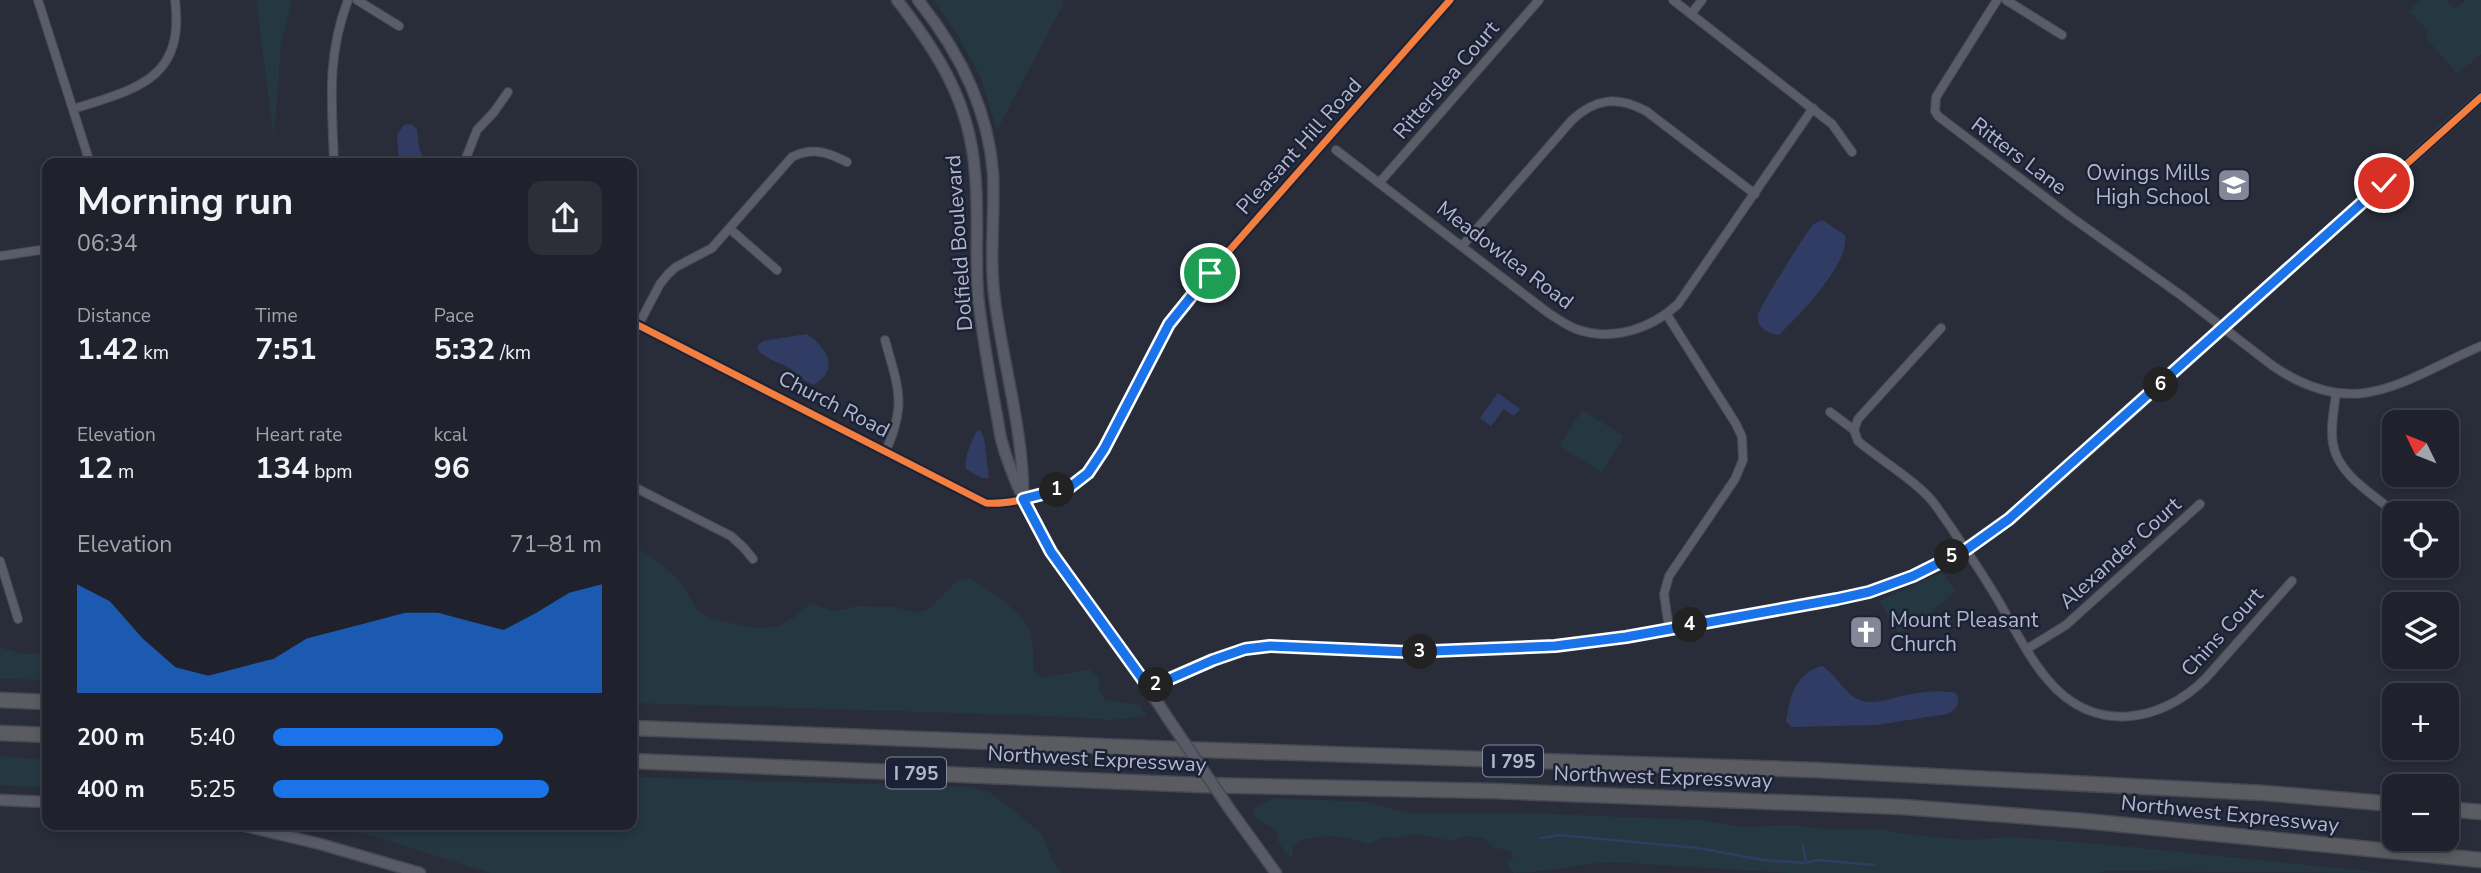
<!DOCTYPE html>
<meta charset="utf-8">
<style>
body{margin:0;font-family:"Nunito Sans",sans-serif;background:#2c2f38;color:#f1f3f6;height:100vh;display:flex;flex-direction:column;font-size:26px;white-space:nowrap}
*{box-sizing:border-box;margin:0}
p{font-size:23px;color:#a1a4a9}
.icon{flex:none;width:38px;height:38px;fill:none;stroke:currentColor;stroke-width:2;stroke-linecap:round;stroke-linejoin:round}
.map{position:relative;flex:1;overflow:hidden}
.side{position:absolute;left:42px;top:158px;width:595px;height:672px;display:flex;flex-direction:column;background:#1f222c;border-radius:14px;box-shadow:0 4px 10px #0003,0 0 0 2px #3c3f48}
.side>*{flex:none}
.needle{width:46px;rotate:313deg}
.controls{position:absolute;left:2382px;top:410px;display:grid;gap:14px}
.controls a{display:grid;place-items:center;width:77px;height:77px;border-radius:14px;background:#1f222c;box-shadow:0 4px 10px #0003,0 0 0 2px #3c3f48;font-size:35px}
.pin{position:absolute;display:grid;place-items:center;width:60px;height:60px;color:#fff;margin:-30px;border:4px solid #fff;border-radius:50%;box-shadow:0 2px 7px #0007}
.km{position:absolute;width:35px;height:35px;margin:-18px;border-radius:50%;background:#222;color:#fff;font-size:19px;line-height:35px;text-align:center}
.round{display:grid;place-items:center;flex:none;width:74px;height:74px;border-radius:14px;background:#2c2f38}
.head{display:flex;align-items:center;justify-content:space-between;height:119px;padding:0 35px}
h1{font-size:38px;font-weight:700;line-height:52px}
.stats{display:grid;grid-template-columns:repeat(3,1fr);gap:10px;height:119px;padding:7px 35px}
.stats div{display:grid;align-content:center}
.stats b{font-size:30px;font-weight:700}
.stats small{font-size:19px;font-weight:400}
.stats p{font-size:19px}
.chart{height:196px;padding:14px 35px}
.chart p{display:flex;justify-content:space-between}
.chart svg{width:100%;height:126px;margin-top:7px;fill:#1a73e8;opacity:.7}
ul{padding:0 35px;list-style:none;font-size:23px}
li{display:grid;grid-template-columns:112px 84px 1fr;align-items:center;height:52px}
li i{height:18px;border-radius:9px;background:#1a73e8}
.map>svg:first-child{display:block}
</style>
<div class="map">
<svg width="2481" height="873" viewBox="0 0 2481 873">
<rect width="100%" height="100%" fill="#292d3a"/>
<g fill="#253741">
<polygon points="256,0 292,0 281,44 274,138"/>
<polygon points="933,0 1061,0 1064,3 997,130 980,76 957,34"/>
<polygon points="2421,0 2446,0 2455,9 2466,0 2481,0 2481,54 2458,74 2425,37 2429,32 2409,11"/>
<polygon points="1582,410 1624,436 1602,472 1559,446"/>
<path d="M632 544C649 556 669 569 683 585 690 593 692 606 700 612 709 619 721 620 731 623 769 632 782 630 811 603L833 611 859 606 894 607 918 613 930 608 957 581 969 578C988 589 1023 612 1030 633 1034 645 1033 660 1034 672L1043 678 1090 669 1099 678V690L1105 700 1140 705 1147 716 1111 720 1050 716 632 703Z"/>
<polygon points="1942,573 1956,591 1916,625 1899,633 1879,601"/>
<path d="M0 647C18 653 31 659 47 648V680L0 679Z"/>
<polygon points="0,756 47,760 47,788 0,785"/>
<polygon points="632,777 968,787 991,793 1042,834 1053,862 1062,873 490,873 380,838 321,824 632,824"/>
<path d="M1274 798 1368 802 1407 813 1551 814 1702 820 1743 827 1792 825 1824 829H1878L1913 835 1969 840 2012 837 2111 845 2386 873 2105 871 2099 873H1787L1610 862C1577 864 1546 873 1513 873L1506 863 1514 857 1510 851 1493 847 1484 838 1467 836 1451 841 1416 834 1399 838 1383 837 1369 844C1347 835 1321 834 1298 841L1293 849 1292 858C1281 849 1277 842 1276 829L1260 822 1252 813 1256 807Z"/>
</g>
<g fill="#313c64">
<polygon points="411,124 417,129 419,148 426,163 399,163 397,135 404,125"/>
<path d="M1822 220 1845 235C1851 263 1798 316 1779 335 1768 334 1756 327 1758 315 1759 308 1806 232 1813 225 1816 222 1818 222 1822 220Z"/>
<path d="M807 334C827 348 840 369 814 385 805 382 802 377 795 372 783 363 768 361 758 350V345L763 341Z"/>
<polygon points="1498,393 1520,409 1514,416 1504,409 1491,426 1480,418"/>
<path d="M980 430 984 439 989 478H982L966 469C964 456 971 444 976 432Z"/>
<path d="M1822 666C1838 675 1844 696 1863 701 1875 704 1890 699 1901 696 1919 692 1939 690 1956 693 1961 703 1957 709 1947 714L1876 725 1792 727 1786 722C1790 697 1795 673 1822 666Z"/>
</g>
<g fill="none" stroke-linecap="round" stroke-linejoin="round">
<g stroke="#313c64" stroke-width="2.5">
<polyline points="1541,838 1559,835 1698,848 1763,860 1806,863 1817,860 1874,865"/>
<polyline points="1803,845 1806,863"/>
</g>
<g stroke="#454953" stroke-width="10">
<g id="minor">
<polyline points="38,0 90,163"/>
<polyline points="357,0 399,26"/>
<polyline points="1673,0 1832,124 1852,152"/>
<path d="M1997 0 1936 97 1935 111 1938 116 2071 217 2182 296 2273 366C2357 423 2402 380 2481 346"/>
<polyline points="2006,0 2062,35"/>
<polyline points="1691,14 1702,0"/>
<path d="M73 109C136 89 185 80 175 0"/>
<path d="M1336 150 1547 312C1556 318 1566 325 1576 329 1612 342 1651 329 1678 304L1813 108"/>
<path d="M334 163C332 103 326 58 348 0"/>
<polyline points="464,163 477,130 494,112 508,92"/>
<polyline points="1380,182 1539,0"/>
<polyline points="730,229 777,270"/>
<path d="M1462 246 1572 120C1596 98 1617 96 1646 111L1755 194"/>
<polyline points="0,256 47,249"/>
<polyline points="1667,315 1736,424 1742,437 1743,460 1735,479 1669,576 1664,594 1669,629"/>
<path d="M632 322 986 503C1006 505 1065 493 1080 481 1104 463 1125 406 1139 378 1153 352 1167 327 1183 303L1450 0"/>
<path d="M1941 328 1858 419 1854 430 1858 441C1880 460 1920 483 1936 506 1955 533 1974 561 1992 590 2010 619 2025 653 2048 680 2093 734 2160 724 2206 678L2292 581"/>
<path d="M632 337 660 284 668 274 676 267 712 248 792 157C813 147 827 152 847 162"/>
<path d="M885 340C898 387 907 404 886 450"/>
<path d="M2336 394C2334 410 2330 428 2333 444 2338 475 2373 494 2395 513"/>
<polyline points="1830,412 1854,430"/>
<polyline points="632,486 731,536 744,548 753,559"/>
<polyline points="0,561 18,619"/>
<polyline points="2027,649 2066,625 2200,504"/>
</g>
</g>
<g stroke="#454953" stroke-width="12">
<path id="tertiary" d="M1149 688 1213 660 1245 649 1270 646 1408 652 1555 646 1626 637 1837 599C1913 582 1971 551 2031 502L2481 97"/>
</g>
<g stroke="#454953" stroke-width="13">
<g id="secondary">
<path d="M897 0C939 54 970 103 975 173 979 214 975 255 978 296 983 344 993 392 1001 439 1030 545 1109 626 1167 717"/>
<path d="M918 0C959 51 988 108 993 173 995 216 989 259 995 301 1003 363 1024 435 1023 496"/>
<polyline points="0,800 47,802"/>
<polyline points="1231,811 1276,873"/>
<polyline points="237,824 320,844 420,873"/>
</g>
</g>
<g stroke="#464955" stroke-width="17">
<g id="motorway">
<polyline points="0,700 47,702"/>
<polyline points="632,728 1177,749 1815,770 2264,793 2394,804"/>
<polyline points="0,733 47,735"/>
<polyline points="632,761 1200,785 1495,791 1903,807 2085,821 2481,860"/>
<polyline points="2446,809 2481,812"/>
</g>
</g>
<use href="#minor" stroke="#5a5c67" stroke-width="8"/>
<use href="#tertiary" stroke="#5a5c67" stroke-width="10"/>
<use href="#secondary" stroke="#585b66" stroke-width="10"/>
<use href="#motorway" stroke="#5a5c61" stroke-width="14"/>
<g stroke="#454953" stroke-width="13" stroke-linecap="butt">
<polyline id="secondary-bridge" points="1167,717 1231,811"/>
</g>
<use href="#secondary-bridge" stroke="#585b66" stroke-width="10"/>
<g stroke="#1b2136" stroke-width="11">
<g id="cycleway">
<path d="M632 322 986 503C1006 505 1065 493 1080 481 1104 463 1125 406 1139 378 1153 352 1167 327 1183 303L1450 0"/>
<path d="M1149 688 1213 660 1245 649 1270 646 1408 652 1555 646 1626 637 1837 599C1913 582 1971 551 2031 502L2481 97"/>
</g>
</g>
<use href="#cycleway" stroke="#f27e40" stroke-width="7"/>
</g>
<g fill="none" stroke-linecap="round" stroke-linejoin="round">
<g stroke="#fff" stroke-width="14">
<polyline id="route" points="1210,273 1169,324 1104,449 1088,473 1070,487 1023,499 1051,552 1149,688 1213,660 1245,649 1270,646 1408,652 1555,646 1626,637 1837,599 1869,592 1913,576 1967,549 2009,519 2384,183"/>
</g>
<use href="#route" stroke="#1a73e8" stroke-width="9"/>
</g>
<defs>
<g id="school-square" transform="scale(1.75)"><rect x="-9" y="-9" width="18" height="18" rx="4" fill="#838798" stroke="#1b2136"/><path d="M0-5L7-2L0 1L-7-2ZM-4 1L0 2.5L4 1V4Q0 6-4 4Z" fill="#fff"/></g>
<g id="church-square" transform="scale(1.75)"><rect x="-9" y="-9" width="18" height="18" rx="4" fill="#838798" stroke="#1b2136"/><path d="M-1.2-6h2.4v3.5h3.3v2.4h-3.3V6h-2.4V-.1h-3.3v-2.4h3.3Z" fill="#fff"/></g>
</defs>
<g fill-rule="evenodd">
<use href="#school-square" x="2234" y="185"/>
<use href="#church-square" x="1866" y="632"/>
</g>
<g text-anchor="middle" stroke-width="5" stroke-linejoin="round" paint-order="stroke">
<g fill="#1b2136" stroke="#858a9e" stroke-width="2">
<rect x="1483" y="745.5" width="60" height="31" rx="5"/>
<rect x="886" y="757.5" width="60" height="31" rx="5"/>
</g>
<g font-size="19" font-weight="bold" fill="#b3b7cb">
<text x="1513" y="768">I 795</text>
<text x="916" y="780">I 795</text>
</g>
<g font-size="21" fill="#b3b7cb" stroke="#1b2136">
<text transform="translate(1446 80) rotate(-49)" y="7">Ritterslea Court</text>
<text transform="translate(1299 146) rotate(-48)" y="7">Pleasant Hill Road</text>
<text transform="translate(2019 156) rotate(37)" y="7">Ritters Lane</text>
<text transform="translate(959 243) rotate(-94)" y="7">Dolfield Boulevard</text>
<text transform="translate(1505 255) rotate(37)" y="7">Meadowlea Road</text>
<text transform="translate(834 404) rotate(27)" y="7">Church Road</text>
<text transform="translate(2120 553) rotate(-42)" y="7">Alexander Court</text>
<text transform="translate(2222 632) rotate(-48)" y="7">Chins Court</text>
<text transform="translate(1097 759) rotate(3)" y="7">Northwest Expressway</text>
<text transform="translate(1663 777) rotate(2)" y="7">Northwest Expressway</text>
<text transform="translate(2230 814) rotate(6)" y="7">Northwest Expressway</text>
</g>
<g font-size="21" fill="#b3b7cb" stroke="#1b2136" text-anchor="end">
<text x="2210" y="180">Owings Mills<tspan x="2210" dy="24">High School</tspan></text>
<text x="1890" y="627" text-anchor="start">Mount Pleasant<tspan x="1890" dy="24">Church</tspan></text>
</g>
</g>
</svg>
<div class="controls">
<a><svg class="needle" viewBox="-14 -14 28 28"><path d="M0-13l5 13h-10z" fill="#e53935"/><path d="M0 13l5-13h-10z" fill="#a1a4a9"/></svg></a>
<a><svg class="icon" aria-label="locate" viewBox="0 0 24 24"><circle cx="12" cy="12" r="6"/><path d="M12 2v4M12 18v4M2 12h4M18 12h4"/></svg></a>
<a><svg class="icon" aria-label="layers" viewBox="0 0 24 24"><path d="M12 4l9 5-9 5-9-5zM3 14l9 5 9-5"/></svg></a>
<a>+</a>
<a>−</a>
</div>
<div class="pin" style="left:1210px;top:273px;background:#1e9e55"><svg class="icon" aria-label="arrive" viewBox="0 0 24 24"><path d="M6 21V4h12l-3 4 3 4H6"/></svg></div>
<div class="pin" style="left:2384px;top:183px;background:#d93025"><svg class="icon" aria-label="check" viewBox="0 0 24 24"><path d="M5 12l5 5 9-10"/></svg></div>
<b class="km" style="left:1057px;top:490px">1</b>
<b class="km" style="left:1156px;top:685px">2</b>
<b class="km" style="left:1420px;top:652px">3</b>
<b class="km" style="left:1690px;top:625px">4</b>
<b class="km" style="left:1952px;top:557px">5</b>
<b class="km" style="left:2161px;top:385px">6</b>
<section class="side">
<div class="head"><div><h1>Morning run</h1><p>06:34</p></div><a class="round"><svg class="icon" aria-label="share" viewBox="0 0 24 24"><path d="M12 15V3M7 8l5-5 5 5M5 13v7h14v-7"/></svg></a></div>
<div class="stats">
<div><p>Distance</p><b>1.42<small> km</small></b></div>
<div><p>Time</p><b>7:51</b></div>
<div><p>Pace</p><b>5:32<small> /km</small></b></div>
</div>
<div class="stats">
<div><p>Elevation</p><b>12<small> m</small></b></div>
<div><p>Heart rate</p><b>134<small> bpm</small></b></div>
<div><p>kcal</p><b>96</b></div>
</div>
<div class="chart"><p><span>Elevation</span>71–81 m</p>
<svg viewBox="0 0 160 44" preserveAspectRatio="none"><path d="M0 44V6L10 12L20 25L30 35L40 38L50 35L60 32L70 25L80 22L90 19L100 16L110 16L120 19L130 22L140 16L150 9L160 6V44z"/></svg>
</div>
<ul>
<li><b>200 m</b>5:40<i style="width:70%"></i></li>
<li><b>400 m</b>5:25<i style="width:84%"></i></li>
</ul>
</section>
</div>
